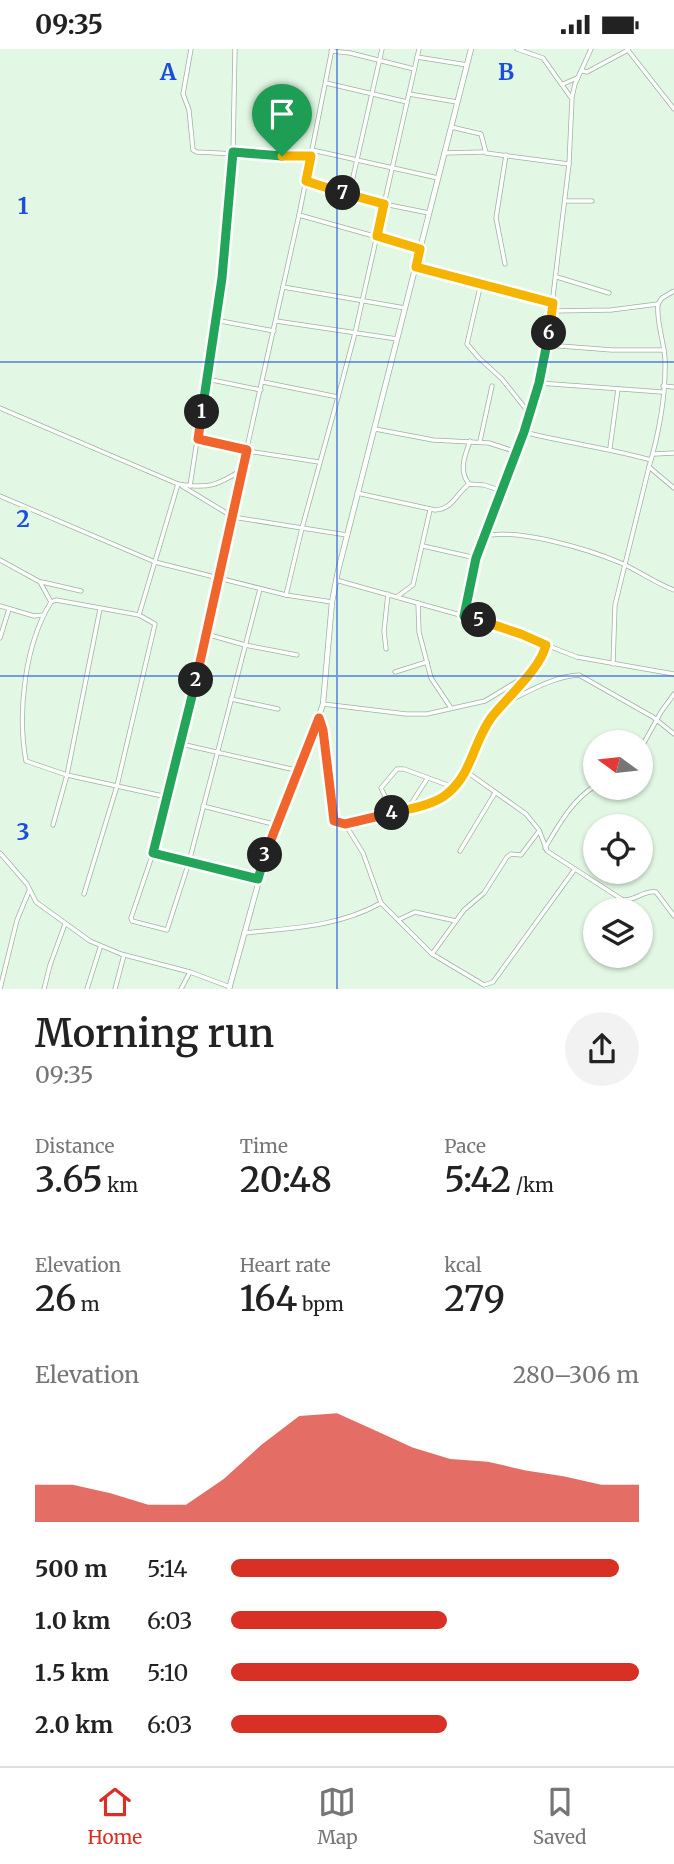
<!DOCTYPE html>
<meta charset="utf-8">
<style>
body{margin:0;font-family:Merriweather,serif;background:#f2f2f2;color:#222;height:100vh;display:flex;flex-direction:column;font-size:26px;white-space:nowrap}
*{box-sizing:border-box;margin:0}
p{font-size:23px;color:#767676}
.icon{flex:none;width:38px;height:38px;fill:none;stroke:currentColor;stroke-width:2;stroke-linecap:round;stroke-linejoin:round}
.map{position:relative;height:940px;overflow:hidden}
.sheet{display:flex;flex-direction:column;background:#fff;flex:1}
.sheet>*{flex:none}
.needle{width:46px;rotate:285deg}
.controls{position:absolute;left:583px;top:681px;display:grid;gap:14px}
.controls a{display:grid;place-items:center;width:70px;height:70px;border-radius:50%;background:#fff;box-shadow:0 2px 5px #0004;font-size:35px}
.pin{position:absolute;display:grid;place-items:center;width:60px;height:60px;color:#fff;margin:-72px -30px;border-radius:50% 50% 50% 0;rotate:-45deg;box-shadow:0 0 7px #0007}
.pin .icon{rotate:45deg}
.km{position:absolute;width:35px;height:35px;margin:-18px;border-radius:50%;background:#222;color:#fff;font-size:19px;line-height:35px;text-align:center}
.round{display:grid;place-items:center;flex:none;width:74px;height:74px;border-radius:37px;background:#f2f2f2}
.headline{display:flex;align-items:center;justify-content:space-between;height:119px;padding:0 35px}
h1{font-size:38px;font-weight:600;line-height:52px}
.stats{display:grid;grid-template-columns:repeat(3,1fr);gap:10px;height:119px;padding:7px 35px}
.stats div{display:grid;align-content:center}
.stats b{font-size:35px;font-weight:600}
.stats small{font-size:19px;font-weight:400}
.stats p{font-size:19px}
.chart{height:196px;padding:14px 35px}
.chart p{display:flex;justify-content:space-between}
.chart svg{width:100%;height:126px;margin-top:7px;fill:#d93025;opacity:.7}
ul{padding:0 35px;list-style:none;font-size:23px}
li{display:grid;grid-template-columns:112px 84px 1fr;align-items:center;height:52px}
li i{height:18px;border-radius:9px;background:#d93025}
.status{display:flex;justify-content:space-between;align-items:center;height:49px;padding:0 35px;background:#fff;direction:ltr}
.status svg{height:19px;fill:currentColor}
.tab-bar{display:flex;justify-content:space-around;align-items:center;height:98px;border-top:2px solid #e0e0e0;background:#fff;font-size:19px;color:#767676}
.tab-bar a{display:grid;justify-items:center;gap:4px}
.tab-bar .selected{color:#d93025}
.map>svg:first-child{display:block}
</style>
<div class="status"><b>09:35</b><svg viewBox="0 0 49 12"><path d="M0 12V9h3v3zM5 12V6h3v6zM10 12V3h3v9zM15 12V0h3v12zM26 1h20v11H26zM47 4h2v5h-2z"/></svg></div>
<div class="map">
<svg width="674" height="940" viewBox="0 0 674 940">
<rect width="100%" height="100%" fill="#e2f8e4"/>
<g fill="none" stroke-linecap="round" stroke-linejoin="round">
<g stroke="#9db3a0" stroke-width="5">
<g id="minor">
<polyline points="191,0 183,45 189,61 193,101 197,103 297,108 311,107"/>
<polyline points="627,0 674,60"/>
<polyline points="331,2 350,4 414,20"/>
<polyline points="417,8 467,16"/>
<polyline points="583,22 587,23 628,1"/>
<polyline points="326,34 407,53"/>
<polyline points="563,35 577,29"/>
<polyline points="409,45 457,53"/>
<polyline points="572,48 575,35 591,0"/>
<polyline points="451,78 481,85 486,104 569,115"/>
<polyline points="312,101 438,129"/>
<polyline points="444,104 484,103"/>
<polyline points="306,132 384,155 429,164"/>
<polyline points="349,146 382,0"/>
<polyline points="565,152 592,152"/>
<polyline points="299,166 420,200"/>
<polyline points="505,215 496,169 506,106"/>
<polyline points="416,218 553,254"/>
<polyline points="557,228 609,244"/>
<polyline points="481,234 467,295 479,309 502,330 529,364"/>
<polyline points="283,238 405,259"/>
<polyline points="552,262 611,261 658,255"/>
<polyline points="215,271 274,282"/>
<polyline points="276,272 397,290"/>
<polyline points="547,296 612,301 664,301"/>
<polyline points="207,330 261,341"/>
<polyline points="263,333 338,348 355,284 419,0"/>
<polyline points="539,334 662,343"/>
<polyline points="663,337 674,338"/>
<path d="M0 359 178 435C208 440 216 437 242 421L299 166 332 0"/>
<polyline points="375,380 433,391 489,394 517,403"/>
<path d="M524 383C566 394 609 399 651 411"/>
<polyline points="198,390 247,402 319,413"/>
<polyline points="480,392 492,337"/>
<polyline points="610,399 618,340"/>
<polyline points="655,405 674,404"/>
<polyline points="649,418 674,439"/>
<path d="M469 435C458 421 465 407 470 392"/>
<polyline points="182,437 233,468 242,421"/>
<polyline points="190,437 222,229 233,103 235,0"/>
<path d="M357 444 435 461C453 460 456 445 469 435L484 436 502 442"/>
<polyline points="0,447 155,513 286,546 332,553"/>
<path d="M484 487C518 479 588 500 621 514 639 522 655 534 674 541"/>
<polyline points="423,497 476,509"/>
<polyline points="0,511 40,533 51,553"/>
<polyline points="336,531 492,575 577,608 674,625"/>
<polyline points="42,533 81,542"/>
<polyline points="260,540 189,813 167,881 132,872 131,869 153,804 181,695 233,468 302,479 338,348"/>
<polyline points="286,546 302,479 347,486"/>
<polyline points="398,547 413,536 430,461"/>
<polyline points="418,554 419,583 431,629 451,659"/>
<polyline points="0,557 34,567 44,566"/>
<polyline points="139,566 178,435"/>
<polyline points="464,567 476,509 524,383 546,305 569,115 572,50 543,9 517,0"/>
<polyline points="206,585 245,596 297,606"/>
<polyline points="0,589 9,560"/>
<polyline points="386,600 384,582 388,545"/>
<path d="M613 615 615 556 649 418C659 384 666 345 665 310 664 292 656 273 658 255L662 249 674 242"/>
<polyline points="395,623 427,613"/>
<polyline points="231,650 278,660"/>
<path d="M507 653C529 642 555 627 579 626L653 668 674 685"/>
<polyline points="323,655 406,665 427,665 485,652 526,627"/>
<path d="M319 669 323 681 332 766 338 774 345 775 401 762 443 748 467 723 526 765 539 781 547 802 623 851C635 852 644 841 656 843L674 867"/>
<polyline points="181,695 300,722"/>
<polyline points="640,701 661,663 674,645"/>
<polyline points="467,723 485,678 539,611 546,596"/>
<polyline points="203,757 277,776"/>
<polyline points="409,758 427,730"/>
<polyline points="393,764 381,739 397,720 404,720 453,738"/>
<polyline points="345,775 363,804 381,854 432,905 484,936 493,933 575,820"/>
<polyline points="53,776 67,726 100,560"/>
<path d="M545 799C558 777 572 751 595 737"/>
<polyline points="460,802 495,744"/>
<polyline points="0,804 27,835 36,853 90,892 121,905 190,923 230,938"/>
<polyline points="153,804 258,830"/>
<path d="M84 845 117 737 155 575 139 566 56 551 51 553C25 595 17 663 26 712L67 726 167 748"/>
<polyline points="398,871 415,863 456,872"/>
<path d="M244 884C292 879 338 878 381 854"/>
<polyline points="432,905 464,861 484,844 507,808 511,805 521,806 539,782"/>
<polyline points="0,940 17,871 29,842"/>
<polyline points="44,940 50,916 65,875"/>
<polyline points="87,940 100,899"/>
<polyline points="115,940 124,906"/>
<polyline points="181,940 190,923"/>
</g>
</g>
<g stroke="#9db3a0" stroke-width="6">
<polyline id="tertiary" points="229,940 268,799 300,722 323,655 332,553 338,522 471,0"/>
</g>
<use href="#minor" stroke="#fff" stroke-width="3.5"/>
<use href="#tertiary" stroke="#fff" stroke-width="4.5"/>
</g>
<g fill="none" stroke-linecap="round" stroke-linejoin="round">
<g stroke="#fff" stroke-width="14">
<polyline id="split-1" points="202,363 222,229 233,103 282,107"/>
</g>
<g stroke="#fff" stroke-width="14">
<polyline id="split-2" points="196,631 247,401 198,390 202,363"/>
</g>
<g stroke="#fff" stroke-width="14">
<polyline id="split-3" points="196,631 153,804 258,830 265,806"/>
</g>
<g stroke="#fff" stroke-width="14">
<polyline id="split-4" points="265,806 319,669 323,681 334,772 345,775 392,764"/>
</g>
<g stroke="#fff" stroke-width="14">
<path id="split-5" d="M392 764C409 760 435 756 448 744 472 724 473 694 491 669 506 649 540 621 546 596L521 585 479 571"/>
</g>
<g stroke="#fff" stroke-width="14">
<polyline id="split-6" points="479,571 464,567 476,509 524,383 539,334 549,284"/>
</g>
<g stroke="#fff" stroke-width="14">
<polyline id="split-7" points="343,144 384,155 377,187 420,200 416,218 553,254 549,284"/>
</g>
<g stroke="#fff" stroke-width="14">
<polyline id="split-8" points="282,107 311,107 306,132 343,144"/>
</g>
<use href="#split-1" stroke="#22a559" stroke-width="9"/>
<use href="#split-2" stroke="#f0652b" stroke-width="9"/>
<use href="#split-3" stroke="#22a559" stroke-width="9"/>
<use href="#split-4" stroke="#f0652b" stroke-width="9"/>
<use href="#split-5" stroke="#f5b400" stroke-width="9"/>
<use href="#split-6" stroke="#22a559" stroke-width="9"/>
<use href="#split-7" stroke="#f5b400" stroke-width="9"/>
<use href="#split-8" stroke="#f5b400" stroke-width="9"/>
</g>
<path fill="none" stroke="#1d4ed8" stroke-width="2" stroke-opacity="0.55" d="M337 0V940M0 313H674M0 627H674"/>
<g font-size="23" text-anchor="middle" font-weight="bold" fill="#1d4ed8" stroke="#e2f8e4" stroke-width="7" stroke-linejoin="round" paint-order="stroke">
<text x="168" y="31">A</text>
<text x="506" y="31">B</text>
<text x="23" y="165">1</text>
<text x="23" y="478">2</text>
<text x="23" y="791">3</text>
</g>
</svg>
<div class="controls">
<a><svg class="needle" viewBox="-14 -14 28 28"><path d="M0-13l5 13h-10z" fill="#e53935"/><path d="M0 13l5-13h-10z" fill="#767676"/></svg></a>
<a><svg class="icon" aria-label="locate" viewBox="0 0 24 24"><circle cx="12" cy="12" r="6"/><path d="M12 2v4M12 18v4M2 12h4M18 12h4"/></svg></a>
<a><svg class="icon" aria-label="layers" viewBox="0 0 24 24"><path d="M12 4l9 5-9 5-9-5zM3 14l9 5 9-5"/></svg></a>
</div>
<div class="pin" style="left:282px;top:107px;background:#1e9e55"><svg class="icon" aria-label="arrive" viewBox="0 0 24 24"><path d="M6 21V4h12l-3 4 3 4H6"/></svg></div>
<b class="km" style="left:202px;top:363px">1</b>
<b class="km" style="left:196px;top:631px">2</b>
<b class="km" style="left:265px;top:806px">3</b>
<b class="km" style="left:392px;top:764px">4</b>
<b class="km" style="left:479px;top:571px">5</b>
<b class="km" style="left:549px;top:284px">6</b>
<b class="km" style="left:343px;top:144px">7</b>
</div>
<section class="sheet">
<div class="headline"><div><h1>Morning run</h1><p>09:35</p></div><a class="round"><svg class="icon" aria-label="share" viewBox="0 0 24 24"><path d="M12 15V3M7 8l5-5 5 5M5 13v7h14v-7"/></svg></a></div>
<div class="stats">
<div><p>Distance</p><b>3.65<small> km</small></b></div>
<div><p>Time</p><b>20:48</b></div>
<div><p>Pace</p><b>5:42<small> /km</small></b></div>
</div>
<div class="stats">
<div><p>Elevation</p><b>26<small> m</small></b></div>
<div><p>Heart rate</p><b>164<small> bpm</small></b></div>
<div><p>kcal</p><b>279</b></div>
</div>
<div class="chart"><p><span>Elevation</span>280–306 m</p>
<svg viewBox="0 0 160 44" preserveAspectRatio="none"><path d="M0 44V31L10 31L20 34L30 38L40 38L50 29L60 17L70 7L80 6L90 12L100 18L110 22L120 23L130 26L140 28L150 31L160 31V44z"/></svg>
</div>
<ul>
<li><b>500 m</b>5:14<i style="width:95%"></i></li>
<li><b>1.0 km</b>6:03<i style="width:53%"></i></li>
<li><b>1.5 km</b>5:10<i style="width:100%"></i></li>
<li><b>2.0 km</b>6:03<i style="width:53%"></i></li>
</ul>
</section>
<nav class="tab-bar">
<a class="selected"><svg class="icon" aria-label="home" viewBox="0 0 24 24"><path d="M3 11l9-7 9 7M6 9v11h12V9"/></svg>Home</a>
<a><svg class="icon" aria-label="map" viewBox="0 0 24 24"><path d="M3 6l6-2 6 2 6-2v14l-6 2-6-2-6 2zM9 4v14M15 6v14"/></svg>Map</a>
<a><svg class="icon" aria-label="saved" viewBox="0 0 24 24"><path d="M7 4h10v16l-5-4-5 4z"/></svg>Saved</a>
</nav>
